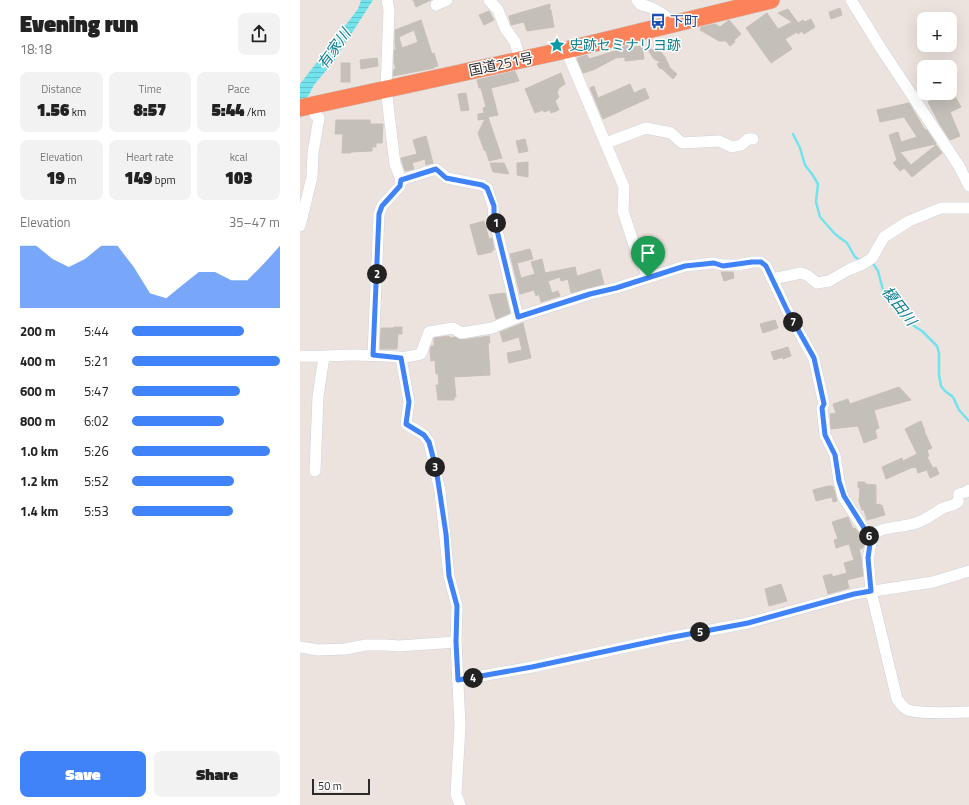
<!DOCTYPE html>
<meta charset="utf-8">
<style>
body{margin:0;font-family:"Titillium Web","Noto Sans JP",sans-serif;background:#f2f2f2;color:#222;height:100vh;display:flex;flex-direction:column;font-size:15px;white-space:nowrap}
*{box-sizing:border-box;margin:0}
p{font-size:13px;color:#767676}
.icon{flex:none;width:22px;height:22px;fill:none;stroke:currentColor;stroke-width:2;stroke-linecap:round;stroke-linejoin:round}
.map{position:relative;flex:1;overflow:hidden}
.panel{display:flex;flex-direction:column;background:#fff;width:300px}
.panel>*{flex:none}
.buttons{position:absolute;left:617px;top:12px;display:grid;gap:8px}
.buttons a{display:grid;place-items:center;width:40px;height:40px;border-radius:8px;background:#fff;box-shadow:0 4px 16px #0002;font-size:20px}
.scale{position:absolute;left:12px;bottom:10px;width:58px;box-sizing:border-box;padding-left:4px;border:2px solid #2b2b2b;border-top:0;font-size:11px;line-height:14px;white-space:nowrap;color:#2b2b2b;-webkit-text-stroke:3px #fff;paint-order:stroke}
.pin{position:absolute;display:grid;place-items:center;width:34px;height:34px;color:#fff;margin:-41px -17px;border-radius:50% 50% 50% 0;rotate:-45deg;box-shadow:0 0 4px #0007}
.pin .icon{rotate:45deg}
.km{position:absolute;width:20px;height:20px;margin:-10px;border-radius:50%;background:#222;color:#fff;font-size:11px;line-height:20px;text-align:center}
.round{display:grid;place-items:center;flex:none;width:42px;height:42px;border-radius:8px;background:#f2f2f2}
.summary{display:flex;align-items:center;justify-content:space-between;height:68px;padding:0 20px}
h1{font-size:22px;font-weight:800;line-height:30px}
.stats{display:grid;grid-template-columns:repeat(3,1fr);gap:6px;height:68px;padding:4px 20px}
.stats div{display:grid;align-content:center;border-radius:8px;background:#f2f2f2;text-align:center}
.stats b{font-size:17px;font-weight:800}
.stats small{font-size:11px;font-weight:400}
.stats p{font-size:11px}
.chart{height:112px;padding:8px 20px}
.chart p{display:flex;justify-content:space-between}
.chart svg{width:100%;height:72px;margin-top:4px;fill:#4083f8;opacity:.7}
.button{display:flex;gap:8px;margin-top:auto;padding:8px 20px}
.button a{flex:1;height:46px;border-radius:8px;background:#4083f8;color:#fff;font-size:16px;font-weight:800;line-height:46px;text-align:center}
.button a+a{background:#f2f2f2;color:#222}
ul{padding:0 20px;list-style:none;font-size:13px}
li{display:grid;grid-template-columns:64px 48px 1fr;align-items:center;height:30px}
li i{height:10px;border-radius:5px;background:#4083f8}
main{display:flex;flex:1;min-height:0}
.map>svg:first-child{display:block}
</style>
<main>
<section class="panel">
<div class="summary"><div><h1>Evening run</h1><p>18:18</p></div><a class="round"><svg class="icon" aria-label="share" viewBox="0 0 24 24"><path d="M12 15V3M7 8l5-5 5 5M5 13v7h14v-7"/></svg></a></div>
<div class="stats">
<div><p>Distance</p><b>1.56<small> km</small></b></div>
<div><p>Time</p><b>8:57</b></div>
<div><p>Pace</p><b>5:44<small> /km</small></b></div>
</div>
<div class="stats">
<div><p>Elevation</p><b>19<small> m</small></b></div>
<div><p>Heart rate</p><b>149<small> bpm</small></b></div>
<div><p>kcal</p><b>103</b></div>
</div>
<div class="chart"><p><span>Elevation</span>35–47 m</p>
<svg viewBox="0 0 160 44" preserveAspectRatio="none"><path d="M0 44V6L10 6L20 14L30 19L40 14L50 6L60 6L70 19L80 35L90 38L100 30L110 22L120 22L130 27L140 27L150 17L160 6V44z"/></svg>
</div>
<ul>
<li><b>200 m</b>5:44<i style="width:76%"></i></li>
<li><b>400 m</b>5:21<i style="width:100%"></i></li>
<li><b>600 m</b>5:47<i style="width:73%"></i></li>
<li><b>800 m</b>6:02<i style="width:62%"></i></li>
<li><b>1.0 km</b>5:26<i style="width:93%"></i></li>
<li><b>1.2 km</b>5:52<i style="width:69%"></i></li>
<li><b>1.4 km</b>5:53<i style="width:68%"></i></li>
</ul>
<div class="button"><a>Save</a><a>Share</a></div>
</section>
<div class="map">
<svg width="669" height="805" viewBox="0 0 669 805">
<defs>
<pattern id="water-rules" width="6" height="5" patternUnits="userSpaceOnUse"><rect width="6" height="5" fill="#72e3ed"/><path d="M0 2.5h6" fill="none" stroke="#63c3cb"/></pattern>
</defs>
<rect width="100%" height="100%" fill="#ede3de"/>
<polygon fill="url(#water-rules)" points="61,0 73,0 34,61 14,85 5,102 0,119 0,84 58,9"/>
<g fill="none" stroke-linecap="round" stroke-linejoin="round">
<g stroke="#72e3ed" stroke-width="2.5">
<polyline points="493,134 500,148 505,165 512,174 518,184 516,202 520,217 535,234 547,243 555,257 561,261"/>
<polyline points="571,263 574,265 578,271 583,290 602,310 611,324 622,331 637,346 639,353 639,375 641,386 645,391 653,397 659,410 669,421"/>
</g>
</g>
<g fill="#c5bfb9" stroke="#c8bfb7" fill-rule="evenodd">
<polygon points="113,0 131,0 116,7"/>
<polygon points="250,4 250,11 251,10 254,27 227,31 224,22 211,25 209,16"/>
<polygon points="540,8 542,15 531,19 529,12"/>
<polygon points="488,9 498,23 503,20 504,22 511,19 515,27 504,34 502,31 498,34 497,32 485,39 492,49 471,63 446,28 467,13 478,29 492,22 478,13"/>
<polygon points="189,11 194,20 184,25 179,15"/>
<path d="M121 20 132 54 134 53 138 66 134 67V68L93 76 94 69H96L94 63V50H96L95 44V30ZM114 30 118 42 102 48 99 37Z"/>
<polygon points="429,20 441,34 434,40 435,42 430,46 426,41 419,41 400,30 401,27 415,24 420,27"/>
<polygon points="328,45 328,48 342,46 344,59 325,61 325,57 316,58 293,70 283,73 277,58 287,55 289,59 318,50 318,48"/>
<polygon points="347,48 361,52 365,57 370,68 377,74 373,79 361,68 360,69 357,64 360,62 354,59"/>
<polygon points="77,58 78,66 61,69 60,60"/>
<rect x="41" y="63" width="9" height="19"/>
<polygon points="215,71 219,81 191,88 198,115 188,117 202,158 189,161 186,151 184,150 178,133 185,119 178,120 178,114 184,113 183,108 186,107 181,88 179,88 177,80"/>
<polygon points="261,73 265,84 259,88 257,93 259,97 255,101 259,110 251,113 250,110 244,112 243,110 235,113 225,89"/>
<polygon points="330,84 334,93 345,88 349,98 303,119 290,88 294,86 298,98"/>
<polygon points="166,93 169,110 161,111 158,94"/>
<polygon points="644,93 653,93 661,107 650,112 660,136 650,140 639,123 628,102 630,101 629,99"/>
<polygon points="609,103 625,130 627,130 636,144 600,152 611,165 636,145 642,153 612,177 604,168 600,171 593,163 597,160 589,135 598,132 601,142 617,137 604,117 580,122 577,110"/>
<polygon points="36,120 70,120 70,124 83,124 82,143 76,143 76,147 72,147 72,151 51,152 51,153 42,153 43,134 35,134"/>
<polygon points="126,136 133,163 126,165 125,159 112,163 114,169 105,171 101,158 117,154 113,140"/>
<polygon points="225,139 228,151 219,153 216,141"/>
<polygon points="228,162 228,177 217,175 217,163"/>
<polygon points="190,163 204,163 209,174 193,172"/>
<polygon points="184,221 189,239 192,238 194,250 192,250 192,252 178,255 170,225"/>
<polygon points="230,249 233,259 217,263 221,278 235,274 231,262 242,259 245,273 275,267 277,276 300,269 304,284 271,293 268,279 261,281 260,277 248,281 252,293 258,291 260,296 241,302 239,294 236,296 234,290 220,294 210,254"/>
<polygon points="421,272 433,272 434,278 424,281"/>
<polygon points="205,293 210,313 196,319 189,295"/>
<polygon points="475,320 478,328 463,333 460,324"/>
<polygon points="223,323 231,358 209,363 207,353 222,350 219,337 203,342 200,332"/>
<polygon points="94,327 102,327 102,334 98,334 97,349 80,349 81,328 94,328"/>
<polygon points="149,336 150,338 155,337 162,340 189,336 190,343 188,343 190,375 154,377 156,397 154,397 154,400 138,400 136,385 139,385 138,373 136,374 135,360 131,361 130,351 131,346 134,346 134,338"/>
<polygon points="488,347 491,356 483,359 483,357 474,360 471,352"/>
<polygon points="599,387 611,400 574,410 579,428 575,430 577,438 564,443 558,426 531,429 530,414 536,413 533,404 548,399 550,404"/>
<polygon points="621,421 625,431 624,431 632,448 627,450 629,456 627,457 633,468 636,467 639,474 630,478 627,470 618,473 616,467 613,468 613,467 586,479 582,467 602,458 603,461 617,454 605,429"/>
<polygon points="558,482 565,482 565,484 576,485 576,505 580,504 581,506 582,505 585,515 567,520 564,510 562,510 559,501 560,488 558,488"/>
<polygon points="528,486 533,486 537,501 533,502 532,497 516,501 513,490"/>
<polygon points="548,517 553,529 555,528 561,536 564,544 563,548 559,549 561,557 563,576 547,580 549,588 528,594 523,576 532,574 532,577 547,573 544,563 554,560 549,544 536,548 534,540 538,539 532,522"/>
<polygon points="481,584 487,601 469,606 465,589"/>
</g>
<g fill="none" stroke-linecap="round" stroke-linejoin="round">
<g stroke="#ccd2dd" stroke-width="12">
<g id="minor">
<polyline points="189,0 198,10 205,28 215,42 220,60"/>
<path d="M337 0 341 5C350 5 369 17 374 24"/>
<polyline points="551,0 580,47 659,166 669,186"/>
<polyline points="136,5 147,0"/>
<polyline points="266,50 324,187 323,211 336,251 348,277"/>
<polyline points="306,143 346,128 371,133 382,143 419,141 432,147 441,145 448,139 453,139"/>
<polyline points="101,180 136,169 147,178 182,185 187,188 193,206 194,218 218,317"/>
<polyline points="0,226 12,177 13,153 19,118 15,115 16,112"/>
<polyline points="472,279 501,273 507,275 517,283 529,281 550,269 563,264 572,258 584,237 609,221 641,208 669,208"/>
<polyline points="73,355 79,214 82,206 100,186 101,180 95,164 86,89 89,10 87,0"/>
<path d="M0 356C18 357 35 355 53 355 69 355 84 356 99 357 102 358 116 355 121 354L129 332 153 328 161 333 192 328 218 317 290 294 316 288 385 266 413 263 423 265H438L452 262H461L466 266 487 310 514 359 524 404 522 408 525 435 535 455 539 481 543 497 569 536 571 544 568 558 571 591 597 699C600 703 603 708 608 710 623 715 653 712 669 712"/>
<polyline points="101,358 109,402 106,424 124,435 129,442 140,491 149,576 157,606 156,642 160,726 156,794 160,805"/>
<polyline points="15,471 18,396 24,357"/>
<path d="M569 536C583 526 601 528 616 523 625 520 633 514 641 509 647 506 653 506 658 502L659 494 666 492 669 490"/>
<polyline points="0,647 18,650 45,649 66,645 85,645 99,646 156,642"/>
<polyline points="158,680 232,667 368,638 448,623 554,594 633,582 669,571"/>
</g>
</g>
<g stroke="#c4c4c4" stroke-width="18">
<polyline id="highway" points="0,108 266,50 471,0"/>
</g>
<use href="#minor" stroke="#fff" stroke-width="11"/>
<use href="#highway" stroke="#fc8359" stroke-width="17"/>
</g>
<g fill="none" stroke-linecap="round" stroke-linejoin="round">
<g stroke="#fff" stroke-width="8">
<polygon id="route" points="136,169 146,178 182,185 187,188 194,206 194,218 218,317 290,294 316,288 385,266 414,263 423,266 452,262 461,262 466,266 487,310 514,358 524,404 522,408 525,435 535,455 539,481 544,496 569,536 570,544 568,558 571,591 554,594 448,623 368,638 232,667 158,680 156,642 157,606 149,576 146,534 136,468 129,442 124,435 106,424 109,402 101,358 73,355 79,214 82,206 100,186 101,180"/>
</g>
<use href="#route" stroke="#4083f8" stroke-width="5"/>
</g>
<defs>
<g id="bus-bare" transform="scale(1.2)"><path d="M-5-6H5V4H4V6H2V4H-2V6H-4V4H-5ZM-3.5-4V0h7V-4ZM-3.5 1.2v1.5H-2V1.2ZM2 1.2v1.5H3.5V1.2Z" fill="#1a4fb4" stroke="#fff" stroke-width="2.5" paint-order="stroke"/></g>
<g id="sight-bare" transform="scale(1.2)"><path d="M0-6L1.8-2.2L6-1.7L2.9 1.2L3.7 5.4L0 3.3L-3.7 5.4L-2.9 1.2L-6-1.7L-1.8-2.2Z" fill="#0f9aa8" stroke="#fff" stroke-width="2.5" paint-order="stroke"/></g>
</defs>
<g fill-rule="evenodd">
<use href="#bus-bare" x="358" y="21"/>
<use href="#sight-bare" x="257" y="45"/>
</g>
<g text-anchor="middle" stroke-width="3" stroke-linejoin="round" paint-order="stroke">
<g font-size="14" fill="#164399" stroke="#fff" text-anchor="start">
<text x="370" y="26">下町</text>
</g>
<g font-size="14" fill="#0d838f" stroke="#fff" text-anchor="start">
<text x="269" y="50">史跡セミナリヨ跡</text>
</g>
<g font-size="14" fill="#2b2b2b" stroke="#fff">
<text transform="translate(201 64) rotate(-12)" y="5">国道251号</text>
</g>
<g font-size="15" font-style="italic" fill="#0f7e94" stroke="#fff">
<text transform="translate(34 49) rotate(-55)" y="5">有家川</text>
<text transform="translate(599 306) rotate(52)" y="5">榎田川</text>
</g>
</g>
</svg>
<div class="buttons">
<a>+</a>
<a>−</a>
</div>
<div class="scale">50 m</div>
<div class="pin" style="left:348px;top:277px;background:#1e9e55"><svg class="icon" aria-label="arrive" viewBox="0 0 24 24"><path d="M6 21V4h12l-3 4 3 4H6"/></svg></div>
<b class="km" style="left:196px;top:223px">1</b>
<b class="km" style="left:77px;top:274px">2</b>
<b class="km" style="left:135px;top:467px">3</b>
<b class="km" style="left:173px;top:678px">4</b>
<b class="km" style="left:400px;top:632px">5</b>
<b class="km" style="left:569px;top:536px">6</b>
<b class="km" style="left:493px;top:322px">7</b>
</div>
</main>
